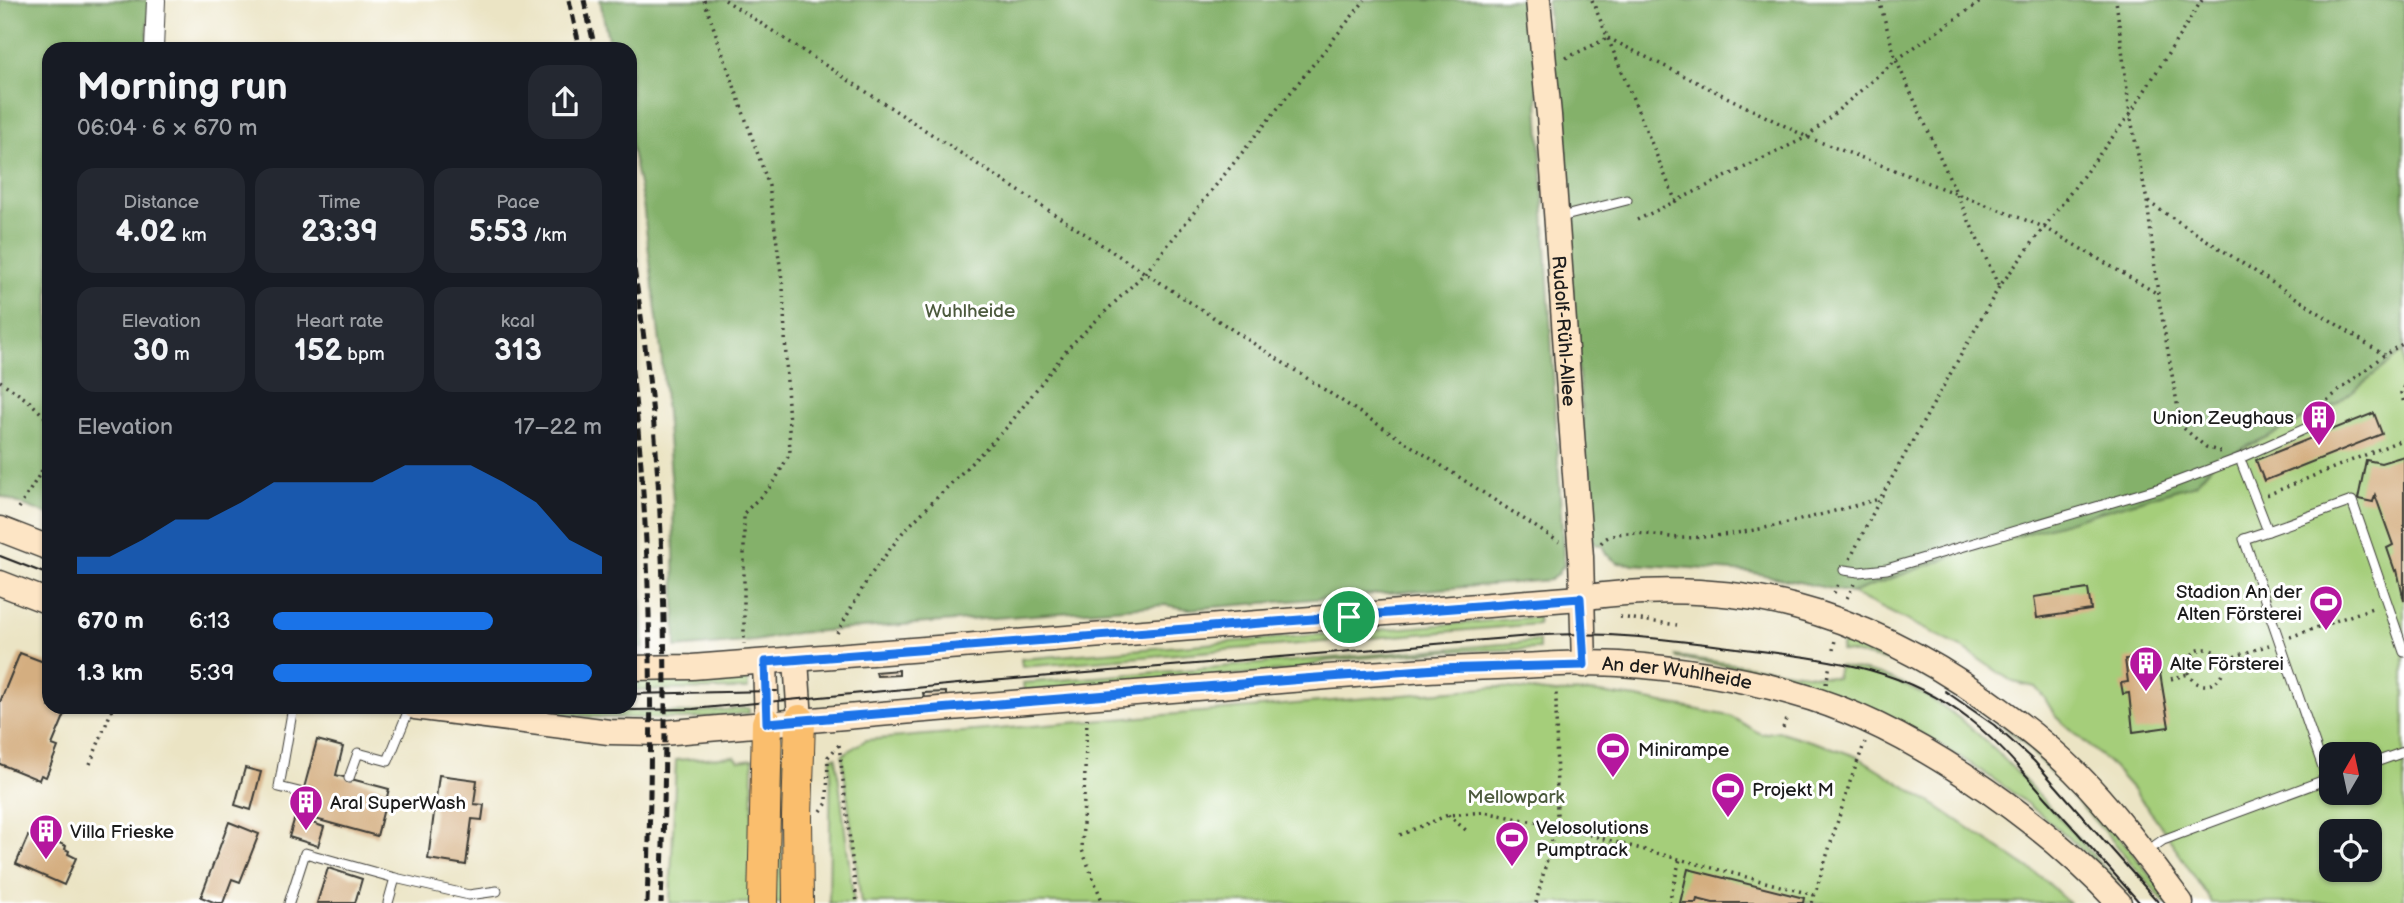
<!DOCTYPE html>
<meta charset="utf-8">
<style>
body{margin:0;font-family:"Balsamiq Sans",sans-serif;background:#242831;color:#f1f3f6;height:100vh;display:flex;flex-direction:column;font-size:26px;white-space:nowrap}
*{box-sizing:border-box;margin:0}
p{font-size:23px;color:#9ea1a6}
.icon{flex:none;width:38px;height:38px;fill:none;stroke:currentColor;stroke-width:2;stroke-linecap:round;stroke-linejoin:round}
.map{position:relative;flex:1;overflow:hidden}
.details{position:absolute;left:42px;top:42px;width:595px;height:672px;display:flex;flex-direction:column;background:#171b24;border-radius:21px;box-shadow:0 2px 5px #0004}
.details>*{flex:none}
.needle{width:46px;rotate:9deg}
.buttons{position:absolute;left:2319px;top:742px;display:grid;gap:14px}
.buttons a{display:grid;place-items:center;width:63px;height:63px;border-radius:14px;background:#171b24;box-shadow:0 2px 5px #0004;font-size:35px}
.pin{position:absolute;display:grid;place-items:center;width:60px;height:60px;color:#fff;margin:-30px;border:4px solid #fff;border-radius:50%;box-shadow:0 2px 7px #0007}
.round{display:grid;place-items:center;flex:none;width:74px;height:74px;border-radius:21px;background:#242831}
.head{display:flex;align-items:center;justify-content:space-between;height:119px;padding:0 35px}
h1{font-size:38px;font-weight:700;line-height:52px}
.stats{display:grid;grid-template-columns:repeat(3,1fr);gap:10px;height:119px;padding:7px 35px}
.stats div{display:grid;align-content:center;border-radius:18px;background:#242831;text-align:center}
.stats b{font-size:30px;font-weight:700}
.stats small{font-size:19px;font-weight:400}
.stats p{font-size:19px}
.chart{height:196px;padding:14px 35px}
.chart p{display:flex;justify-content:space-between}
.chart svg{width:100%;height:126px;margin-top:7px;fill:#1a73e8;opacity:.7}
ul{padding:0 35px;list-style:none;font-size:23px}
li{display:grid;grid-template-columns:112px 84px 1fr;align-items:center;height:52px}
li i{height:18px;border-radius:9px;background:#1a73e8}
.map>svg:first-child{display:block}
</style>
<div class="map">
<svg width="2404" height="903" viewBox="0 0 2404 903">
<rect width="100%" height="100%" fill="#fff"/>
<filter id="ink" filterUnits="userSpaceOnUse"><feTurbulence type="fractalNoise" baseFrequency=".0143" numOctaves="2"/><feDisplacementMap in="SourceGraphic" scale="14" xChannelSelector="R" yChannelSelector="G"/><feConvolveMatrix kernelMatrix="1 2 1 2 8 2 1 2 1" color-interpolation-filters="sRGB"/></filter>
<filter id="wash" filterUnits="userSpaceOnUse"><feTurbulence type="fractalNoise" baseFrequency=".00686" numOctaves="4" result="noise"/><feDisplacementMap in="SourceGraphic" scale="28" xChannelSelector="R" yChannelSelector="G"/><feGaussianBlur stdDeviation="1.57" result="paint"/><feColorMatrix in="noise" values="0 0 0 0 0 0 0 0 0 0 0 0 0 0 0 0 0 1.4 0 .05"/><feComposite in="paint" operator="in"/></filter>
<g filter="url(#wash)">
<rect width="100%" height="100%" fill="#ebe4c4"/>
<g fill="#a5ce7a" stroke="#60754b" stroke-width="2" fill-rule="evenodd">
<path d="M2404 351V903H2212L2154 816 2133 790 2109 763 2056 717 2044 697 2035 687 2013 682 1961 647 1851 593 1964 552 2195 484 2214 462 2336 404ZM2331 754H2370V793H2331ZM2331 831H2370V870H2331Z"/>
<polygon points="630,496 635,523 644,648 630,647"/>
<polygon points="1538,617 1538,624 1022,667 1021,659"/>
<polygon points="1844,633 1866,641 1977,703 2068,775 2173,903 2165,903 2112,840 2023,742 1985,712 1929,679 1890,661 1841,651"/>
<polygon points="1539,641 1539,649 1445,651 1326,661 1296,670 1024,691 1023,683"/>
<path d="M1676 656 1836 678 1839 666C1854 669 1871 671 1886 677 1950 700 1995 748 2040 797 2067 826 2094 855 2119 885 2030 795 1906 709 1782 677 1747 668 1712 664 1677 658Z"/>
<polygon points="736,674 748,677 748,689 630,690 630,677"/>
<polygon points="1499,687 1556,693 1591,692 1637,698 1730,716 1761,734 1778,731 1833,748 1858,757 1938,807 2044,879 2069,903 861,903 842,755 866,740"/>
<polygon points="504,707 566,707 600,710 688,713 749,708 749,713 683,719 594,717"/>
<polygon points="735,756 739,761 753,759 752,903 670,903 676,760"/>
<polygon points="775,756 783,756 781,903 771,903"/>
<polygon points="836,757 854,903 829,903 831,758"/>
</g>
<g fill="#84b16a" stroke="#506643" stroke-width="2">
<polygon points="0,0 149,0 147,49 49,49 49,515 0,496"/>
<polygon points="600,0 1528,0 1535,49 1564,567 1561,567 1558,574 1550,580 1189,609 1165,605 796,633 755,641 676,648 673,501 661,351 643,204 630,142 630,49 610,49"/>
<polygon points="1547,0 2404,0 2404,351 2336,404 2214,462 2195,484 1964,552 1851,593 1749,572 1618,563 1606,554 1602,545 1594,544 1592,533"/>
</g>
<g id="blocks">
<g fill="#d4ae80">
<polygon points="2374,413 2382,434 2264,481 2256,460"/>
<polygon points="2404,456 2404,601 2397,570 2395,571 2387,548 2393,545 2375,495 2373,502 2358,499 2366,460 2381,463"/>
<polygon points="2088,589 2091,610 2037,618 2034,597"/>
<polygon points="20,653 49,664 49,707 68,707 52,745 58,747 46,777 41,775 39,780 0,764 0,702"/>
<polygon points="2157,655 2169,727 2133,732 2129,693 2123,694 2121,683 2128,682 2125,659"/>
<polygon points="899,670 899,675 877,676 876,672"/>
<polygon points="946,692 946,696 924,698 923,693"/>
<polygon points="317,740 343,747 336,775 389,789 377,836 297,814"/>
<polygon points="245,768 261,772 251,810 235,805"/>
<polygon points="439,775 477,780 474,804 484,805 482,820 472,819 466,865 428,859"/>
<polygon points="295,817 324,827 318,846 289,837"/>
<polygon points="229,822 259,834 240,882 232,879 223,903 216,903 201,897"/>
<polygon points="28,836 42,842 44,836 66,846 65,849 69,851 68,854 76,858 64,885 16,864"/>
<polygon points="328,868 362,879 355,903 317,903"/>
<polygon points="1688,869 1804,898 1803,903 1713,903 1697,899 1696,903 1680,903"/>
</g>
</g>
</g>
<g filter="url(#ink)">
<use href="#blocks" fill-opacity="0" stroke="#3b3a35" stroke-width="2"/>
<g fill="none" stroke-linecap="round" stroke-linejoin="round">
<g stroke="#3b3a35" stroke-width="11">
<g id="service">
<polyline points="1557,218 1627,200"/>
<polyline points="2242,464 2268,531 2244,539 2327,779"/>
<polyline points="2268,531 2352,501 2404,652"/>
<polyline points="1844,570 1859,572 1887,569 2160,488 2240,458 2327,419"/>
<polyline points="293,707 279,787 303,793"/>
<polyline points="2370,764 2404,752"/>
<polyline points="349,778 358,753 388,761 410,707"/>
<polyline points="2146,852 2163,840 2330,778"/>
<polyline points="289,903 305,853 395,878"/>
<polyline points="388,903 395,878 469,895 497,891"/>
</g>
</g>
<g stroke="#3b3a35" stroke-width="20">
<polyline id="minor" points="154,49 156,0"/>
</g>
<g stroke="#3b3a35" stroke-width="27">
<g id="secondary">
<path id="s1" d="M1538 0 1549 115 1581 557 1584 665"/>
<polyline points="0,529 49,548"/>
<polyline points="0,583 49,602"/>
<polyline points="796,660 800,720"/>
<polyline points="765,662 767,723"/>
<path d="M630 668 692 667 1580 598C1736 575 1860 610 1987 700 2018 722 2047 744 2074 771 2114 811 2147 857 2181 903"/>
<path id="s2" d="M415 707 609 732 662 733C848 716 1035 701 1221 686 1313 678 1404 670 1497 667 1537 666 1579 661 1619 664 1677 668 1737 677 1793 693 1905 723 2041 819 2119 903"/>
</g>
</g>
<g stroke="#3b3a35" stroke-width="32">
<g id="trunk">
<polyline points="763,903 767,723"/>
<polyline points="798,903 797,818 800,720"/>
</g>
</g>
<g stroke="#3b3a35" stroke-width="3.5" stroke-dasharray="2 5" stroke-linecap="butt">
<polyline points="704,0 769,186 783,287 790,453 773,484 744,513 744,644"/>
<polyline points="725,0 1559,542"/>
<polyline points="1592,0 1676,202"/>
<polyline points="1879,0 1896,60 1999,287"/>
<polyline points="2202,0 2130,114 2147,201 2158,294 2181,426 2206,447 2221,452"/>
<polyline points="1608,38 1807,137 2044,227 2158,294"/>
<polyline points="1566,58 1608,38"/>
<polyline points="2148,202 2384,355"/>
<polyline points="1637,220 1807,137 1896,60 1983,0"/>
<polyline points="0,381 30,402 49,421"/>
<polyline points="2404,386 2401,393 2404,403"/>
<polyline points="2326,406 2325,402 2384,355 2404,343"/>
<polyline points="2267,495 2404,439"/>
<polyline points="19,508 49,459"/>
<path d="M1601 543C1616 524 1661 538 1684 538 1751 536 1815 516 1879 499"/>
<polyline points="1850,559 1880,499 1999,287 2130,114 2116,0"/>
<polyline points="1834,593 1839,582"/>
<polyline points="1847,598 1854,584"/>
<polyline points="1620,617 1677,625"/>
<polyline points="837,633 869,577 903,532 1008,426 1070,346 1146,272 1365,0"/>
<polyline points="2290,637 2375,607"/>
<circle cx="2205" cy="667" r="18"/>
<polyline points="1833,650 1835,640"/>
<polyline points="2221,661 2269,645"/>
<polyline points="2171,679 2188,674"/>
<polyline points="1826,684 1830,665"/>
<polyline points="1087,718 1082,850 1103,903"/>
<polyline points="1783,728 1787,716"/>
<polyline points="839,745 857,903"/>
<polyline points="90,764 113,707"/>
<polyline points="821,811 827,803 828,757 839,745"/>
<polyline points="1448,815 1467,831"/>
<polyline points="1400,835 1448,815 1484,812 1555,826 1814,895"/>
<polyline points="1536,903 1557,820 1556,693"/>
<polyline points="1669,903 1680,859"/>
<polyline points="1812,903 1850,782 1865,742"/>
</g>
<use href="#service" stroke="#fff" stroke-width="9"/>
<use href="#minor" stroke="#fff" stroke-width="18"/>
<use href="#secondary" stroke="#fde5c5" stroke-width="24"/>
<use href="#trunk" stroke="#fabe6d" stroke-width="30"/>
<g stroke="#1c1c1c" stroke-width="2">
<polyline points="0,556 49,575"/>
<polyline points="1945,691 1994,725 2034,761 2159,903"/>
<polyline points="630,694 777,691"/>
<path d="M582 707 634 710 693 709 979 682 1544 635C1610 632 1665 639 1729 647 1818 659 1896 662 1970 720 1999 743 2023 772 2048 800 2079 834 2109 868 2140 903"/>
</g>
<g stroke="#1c1c1c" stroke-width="5" stroke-dasharray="10 5" stroke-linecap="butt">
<polyline points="569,0 580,49"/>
<polyline points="584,0 595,49"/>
<path d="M630 240C640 310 651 380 656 451 667 602 667 752 661 903"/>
<path d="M630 354C652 537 654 719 647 903"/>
</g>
</g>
</g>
<g fill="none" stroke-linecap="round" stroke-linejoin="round" filter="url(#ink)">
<g stroke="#fff" stroke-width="14">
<polygon id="route" points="1580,598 1584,665 1437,669 1303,679 767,723 765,662"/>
</g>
<use href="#route" stroke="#1a73e8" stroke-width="9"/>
</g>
<defs>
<g id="building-pin" transform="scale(1.75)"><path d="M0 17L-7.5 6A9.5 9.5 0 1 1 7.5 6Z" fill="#b5179e" stroke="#fff"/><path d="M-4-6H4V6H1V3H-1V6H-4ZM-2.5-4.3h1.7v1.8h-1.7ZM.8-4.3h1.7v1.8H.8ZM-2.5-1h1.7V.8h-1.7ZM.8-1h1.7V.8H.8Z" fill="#fff"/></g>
<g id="stadium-pin" transform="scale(1.75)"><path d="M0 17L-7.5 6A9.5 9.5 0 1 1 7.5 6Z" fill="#b5179e" stroke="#fff"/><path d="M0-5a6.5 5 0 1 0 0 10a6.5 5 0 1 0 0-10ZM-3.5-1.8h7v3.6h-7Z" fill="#fff"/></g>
</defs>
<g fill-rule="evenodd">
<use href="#building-pin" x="2319" y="417"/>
<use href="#stadium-pin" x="2326" y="602"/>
<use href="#building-pin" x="2146" y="663"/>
<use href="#stadium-pin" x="1613" y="749"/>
<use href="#stadium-pin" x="1728" y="789"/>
<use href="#building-pin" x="306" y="802"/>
<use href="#building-pin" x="46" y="831"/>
<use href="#stadium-pin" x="1512" y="838"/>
</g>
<g text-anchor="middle" stroke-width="6" stroke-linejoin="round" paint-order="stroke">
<g font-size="19" fill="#4c5a3d" stroke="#fff">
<text x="970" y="317">Wuhlheide</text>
<text x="1516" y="803">Mellowpark</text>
</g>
<g font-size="19" fill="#1c1c1c" stroke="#fff">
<text dy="7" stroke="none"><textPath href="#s1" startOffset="332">Rudolf-Rühl-Allee</textPath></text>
<text dy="7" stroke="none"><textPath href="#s2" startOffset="1267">An der Wuhlheide</textPath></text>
</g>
<g font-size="19" fill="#1c1c1c" stroke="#fff" text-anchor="start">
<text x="2294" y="424" text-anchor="end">Union Zeughaus</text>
<text x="2302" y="598" text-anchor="end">Stadion An der<tspan x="2302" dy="22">Alten Försterei</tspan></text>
<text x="2170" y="670">Alte Försterei</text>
<text x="1638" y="756">Minirampe</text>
<text x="1752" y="796">Projekt M</text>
<text x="330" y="809">Aral SuperWash</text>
<text x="1536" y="834">Velosolutions<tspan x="1536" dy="22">Pumptrack</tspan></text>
<text x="70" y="838">Villa Frieske</text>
</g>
</g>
</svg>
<div class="buttons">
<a><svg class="needle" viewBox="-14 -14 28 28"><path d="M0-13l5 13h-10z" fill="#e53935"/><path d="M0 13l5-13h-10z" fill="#9ea1a6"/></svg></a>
<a><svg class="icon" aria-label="locate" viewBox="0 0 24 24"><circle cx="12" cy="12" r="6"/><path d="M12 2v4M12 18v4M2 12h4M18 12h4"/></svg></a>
</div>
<div class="pin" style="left:1349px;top:617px;background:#1e9e55"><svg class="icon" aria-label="arrive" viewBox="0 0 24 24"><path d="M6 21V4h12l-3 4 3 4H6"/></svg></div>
<section class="details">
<div class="head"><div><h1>Morning run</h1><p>06:04 · 6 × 670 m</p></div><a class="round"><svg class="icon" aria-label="share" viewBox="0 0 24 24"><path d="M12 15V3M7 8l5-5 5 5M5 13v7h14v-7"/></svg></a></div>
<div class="stats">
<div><p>Distance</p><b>4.02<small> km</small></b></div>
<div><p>Time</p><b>23:39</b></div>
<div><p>Pace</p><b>5:53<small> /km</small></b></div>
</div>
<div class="stats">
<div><p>Elevation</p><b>30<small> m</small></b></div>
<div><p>Heart rate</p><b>152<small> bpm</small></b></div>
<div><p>kcal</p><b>313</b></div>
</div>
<div class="chart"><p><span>Elevation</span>17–22 m</p>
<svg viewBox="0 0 160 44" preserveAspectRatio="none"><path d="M0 44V38L10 38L20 32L30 25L40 25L50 19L60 12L70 12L80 12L90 12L100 6L110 6L120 6L130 12L140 19L150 32L160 38V44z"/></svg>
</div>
<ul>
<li><b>670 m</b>6:13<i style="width:67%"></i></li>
<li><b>1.3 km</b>5:39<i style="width:97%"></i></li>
</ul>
</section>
</div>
